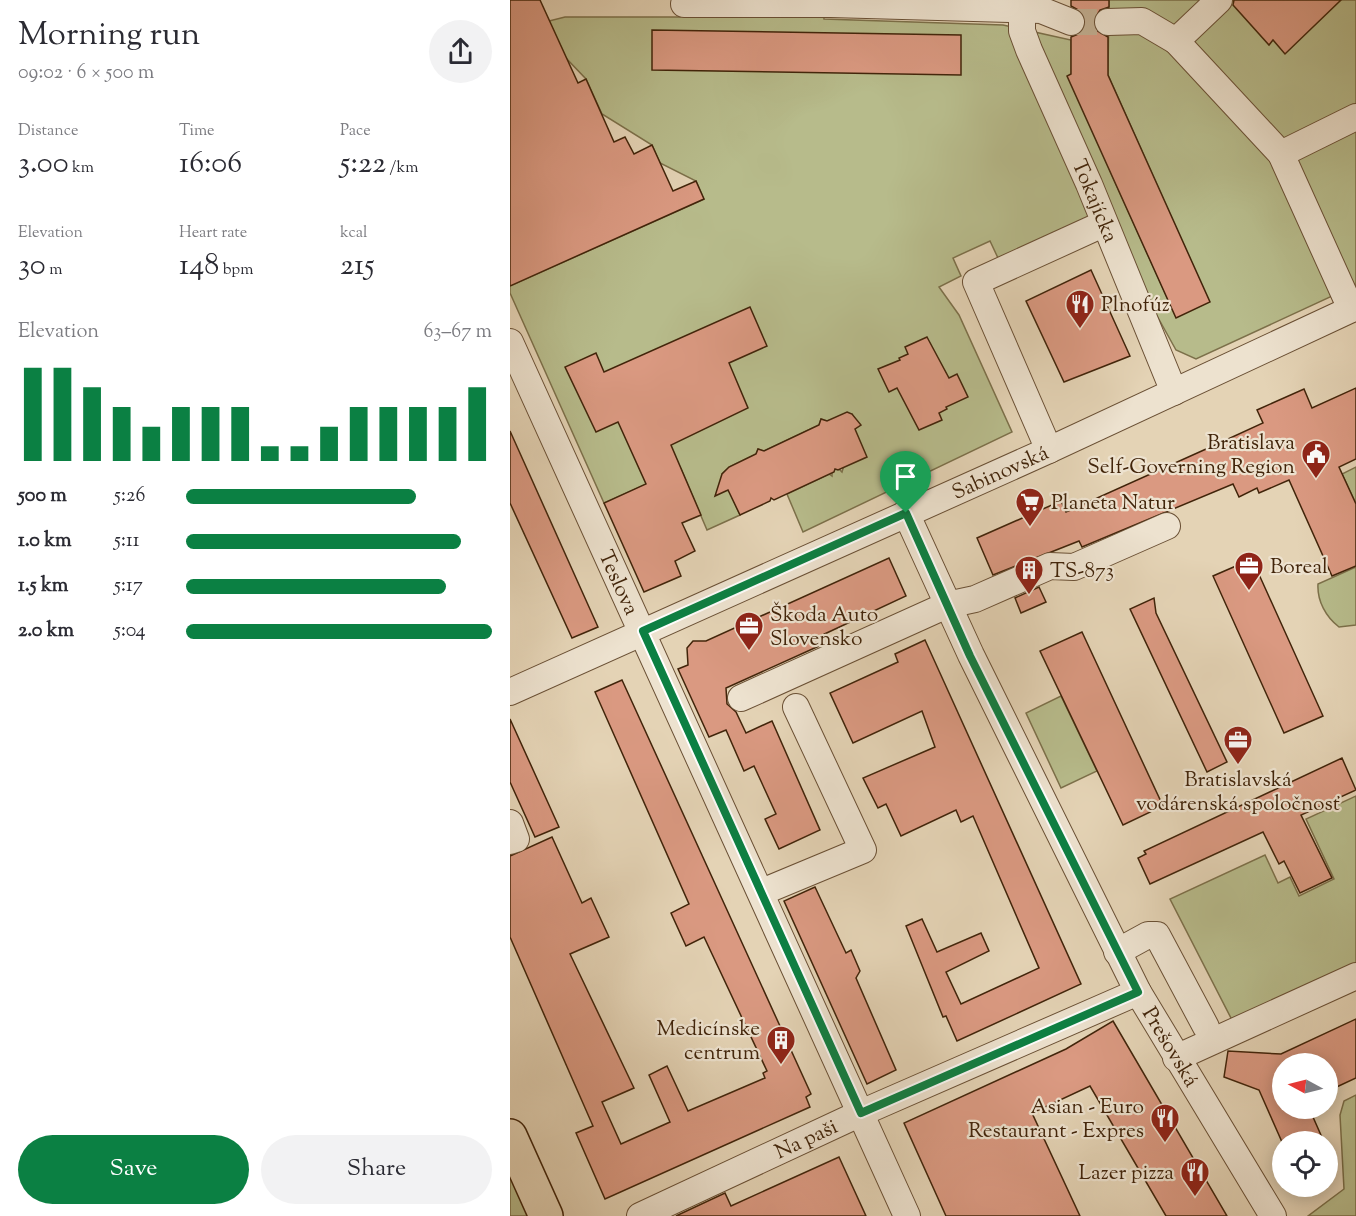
<!DOCTYPE html>
<meta charset="utf-8">
<style>
body{margin:0;font-family:"Sorts Mill Goudy",serif;background:#f2f2f3;color:#2b2b33;height:100vh;display:flex;flex-direction:column;font-size:22px;white-space:nowrap}
*{box-sizing:border-box;margin:0}
p{font-size:20px;color:#7c7c81}
.icon{flex:none;width:33px;height:33px;fill:none;stroke:currentColor;stroke-width:2;stroke-linecap:round;stroke-linejoin:round}
.map{position:relative;flex:1;overflow:hidden}
.drawer{display:flex;flex-direction:column;background:#fff;width:510px}
.drawer>*{flex:none}
.needle{width:39px;rotate:277deg}
.controls{position:absolute;left:762px;top:1053px;display:grid;gap:12px}
.controls a{display:grid;place-items:center;width:66px;height:66px;border-radius:50%;background:#fff;box-shadow:0 3px 15px #0003;font-size:30px}
.pin{position:absolute;display:grid;place-items:center;width:51px;height:51px;color:#fff;margin:-62px -26px;border-radius:50% 50% 50% 0;rotate:-45deg;box-shadow:0 0 6px #0007}
.pin .icon{rotate:45deg}
.round{display:grid;place-items:center;flex:none;width:63px;height:63px;border-radius:32px;background:#f2f2f3}
.overview{display:flex;align-items:center;justify-content:space-between;height:102px;padding:0 18px}
h1{font-size:33px;font-weight:600;line-height:45px}
.stats{display:grid;grid-template-columns:repeat(3,1fr);gap:9px;height:102px;padding:6px 18px}
.stats div{display:grid;align-content:center}
.stats b{font-size:30px;font-weight:600}
.stats small{font-size:16px;font-weight:400}
.stats p{font-size:16px}
.chart{height:168px;padding:12px 18px}
.chart p{display:flex;justify-content:space-between}
.chart svg{width:100%;height:108px;margin-top:6px;stroke:#0b8043;stroke-width:6}
.primary-button{display:flex;gap:12px;margin-top:auto;padding:12px 18px}
.primary-button a{flex:1;height:69px;border-radius:36px;background:#0b8043;color:#fff;font-size:24px;font-weight:600;line-height:69px;text-align:center}
.primary-button a+a{background:#f2f2f3;color:#2b2b33}
ul{padding:0 18px;list-style:none;font-size:20px}
li{display:grid;grid-template-columns:96px 72px 1fr;align-items:center;height:45px}
li i{height:15px;border-radius:8px;background:#0b8043}
main{display:flex;flex:1;min-height:0}
.map>svg:first-child{display:block}
</style>
<main>
<section class="drawer">
<div class="overview"><div><h1>Morning run</h1><p>09:02 · 6 × 500 m</p></div><a class="round"><svg class="icon" aria-label="share" viewBox="0 0 24 24"><path d="M12 15V3M7 8l5-5 5 5M5 13v7h14v-7"/></svg></a></div>
<div class="stats">
<div><p>Distance</p><b>3.00<small> km</small></b></div>
<div><p>Time</p><b>16:06</b></div>
<div><p>Pace</p><b>5:22<small> /km</small></b></div>
</div>
<div class="stats">
<div><p>Elevation</p><b>30<small> m</small></b></div>
<div><p>Heart rate</p><b>148<small> bpm</small></b></div>
<div><p>kcal</p><b>215</b></div>
</div>
<div class="chart"><p><span>Elevation</span>63–67 m</p>
<svg viewBox="0 0 160 44" preserveAspectRatio="none"><path d="M5 44V6M15 44V6M25 44V14M35 44V22M45 44V30M55 44V22M65 44V22M75 44V22M85 44V38M95 44V38M105 44V30M115 44V22M125 44V22M135 44V22M145 44V22M155 44V14"/></svg>
</div>
<ul>
<li><b>500 m</b>5:26<i style="width:75%"></i></li>
<li><b>1.0 km</b>5:11<i style="width:90%"></i></li>
<li><b>1.5 km</b>5:17<i style="width:85%"></i></li>
<li><b>2.0 km</b>5:04<i style="width:100%"></i></li>
</ul>
<div class="primary-button"><a>Save</a><a>Share</a></div>
</section>
<div class="map">
<svg width="846" height="1216" viewBox="0 0 846 1216">
<rect width="100%" height="100%" fill="#e4d3b5"/>
<filter id="stains"><feTurbulence type="fractalNoise" baseFrequency=".00333" numOctaves="4"/><feColorMatrix values="0 0 0 0 .2 0 0 0 0 .09 0 0 0 0 .02 0 0 0 .5 -.17"/></filter>
<radialGradient id="worn" r=".72"><stop offset=".6" stop-color="#630" stop-opacity="0"/><stop offset="1" stop-color="#630" stop-opacity=".3"/></radialGradient>
<g fill="#b7bb8b" stroke="#7c704a" stroke-width="1.5">
<polygon points="170,0 313,0 314,19 493,25 561,40 561,74 601,173 666,317 699,302 598,75 599,0 846,0 846,285 686,359 666,350 646,314 601,213 488,258 480,241 443,258 451,276 429,287 449,315 502,432 293,532 277,494 319,474 322,476 322,469 327,467 332,472 345,429 349,426 342,414 317,421 311,419 309,425 254,451 248,449 246,454 219,467 212,474 230,515 197,530 171,469 94,503 0,293 0,286 194,199 186,181 150,163 142,145 92,114 76,79 55,57 39,21 55,17 170,17"/>
<polygon points="846,467 846,504 832,474"/>
<path d="M846 567V625L829 627C816 617 807 601 808 584Z"/>
<polygon points="551,696 587,771 551,788 516,713"/>
<polygon points="846,796 846,967 723,1022 660,899 755,855 768,883 780,877 789,896 824,879 796,819"/>
<polygon points="846,1095 846,1216 798,1216 834,1189 830,1115 834,1101"/>
<polygon points="0,1168 24,1216 0,1216"/>
</g>
<g fill="#da9981" stroke="#41240a" stroke-width="1.5">
<polygon points="0,0 30,0 68,83 76,79 104,142 115,137 124,154 142,145 163,191 186,181 194,199 0,286"/>
<polygon points="561,0 599,0 599,7 590,10 583,22 586,30 598,37 598,75 700,302 666,318 557,76 561,74 561,37 571,33 576,20 572,12 561,6"/>
<polygon points="724,0 831,0 775,54 763,40 759,45 723,5"/>
<polygon points="142,30 451,35 451,75 142,70"/>
<polygon points="581,270 620,356 554,382 516,301"/>
<polygon points="240,307 257,346 219,363 238,408 161,445 191,515 172,523 185,551 165,561 171,576 134,592 94,503 136,484 108,422 86,432 55,367 86,353 94,372"/>
<polygon points="417,337 439,378 447,374 458,397 436,407 437,409 429,413 432,420 409,430 387,388 379,392 368,369 390,360 389,358 398,354 395,347"/>
<polygon points="846,388 846,459 829,467 846,504 846,566 822,576 779,480 749,493 747,488 729,497 723,484 572,547 569,541 483,575 467,538 551,501 556,512 705,445 753,423 747,410 794,389 802,408"/>
<polygon points="337,412 342,414 351,425 345,429 357,457 328,470 325,469 324,472 264,500 261,498 260,501 230,515 218,490 205,496 212,474 219,467 246,454 248,449 254,451 309,425 311,419 317,421"/>
<polygon points="0,431 88,627 62,638 0,503"/>
<polygon points="379,558 396,596 306,638 309,646 216,688 217,704 226,712 236,733 262,721 310,830 269,849 255,819 266,814 244,766 234,771 216,730 199,737 168,669 178,665 177,648 183,641 196,641"/>
<polygon points="742,559 813,716 774,733 703,576"/>
<polygon points="529,587 536,602 511,613 505,598"/>
<polygon points="644,598 646,613 717,762 697,772 620,609"/>
<polygon points="572,632 653,806 613,825 530,651"/>
<polygon points="415,640 571,984 447,1041 436,1016 433,1017 396,926 412,919 427,952 471,933 479,951 436,972 451,1004 529,968 463,816 451,822 446,810 391,836 376,804 368,808 353,778 425,747 412,711 343,743 320,693 388,662 385,654"/>
<polygon points="112,680 301,1094 296,1097 300,1107 95,1199 66,1133 83,1126 0,937 0,856 42,837 72,903 81,898 99,937 60,954 124,1088 92,1102 111,1144 160,1122 139,1075 157,1066 178,1111 255,1078 253,1073 257,1071 194,937 176,946 161,913 179,904 85,692"/>
<polygon points="0,719 49,827 25,837 0,782"/>
<polygon points="832,758 846,790 791,815 822,878 790,893 774,861 769,864 753,832 640,884 628,858 636,854 634,851"/>
<polygon points="305,887 336,953 341,950 350,971 346,978 386,1070 357,1084 274,901"/>
<polygon points="846,1019 846,1078 818,1091 818,1064 772,1064 772,1108 799,1108 814,1142 772,1142 749,1090 714,1077 718,1051 771,1054"/>
<polygon points="603,1021 717,1216 656,1216 580,1086 522,1113 570,1216 436,1216 394,1123 556,1049"/>
<polygon points="329,1157 356,1216 166,1216 215,1193 221,1206"/>
</g>
<g fill="none" stroke-linecap="round" stroke-linejoin="round">
<polyline stroke="#c3b093" stroke-width="26" stroke-dasharray="26 13" stroke-linecap="butt" points="561,22 598,22"/>
<g stroke="#6a5035" stroke-width="28">
<g id="minor">
<polyline points="174,4 321,4 531,10 561,22"/>
<path id="s1" d="M512 9V31L519 50 579 184 664 392"/>
<polyline points="598,22 632,21 666,41 709,0"/>
<polyline points="666,41 771,154 841,309"/>
<polyline points="771,154 846,117"/>
<path id="s2" d="M0 342 397 1216"/>
<polyline points="539,450 466,282 593,224"/>
<path id="s3" d="M396 513 461 655 628 992 763 1216"/>
<path id="s4" d="M0 692 539 450 846 307"/>
<polyline points="231,698 437,605 465,599 540,566 564,567 657,526"/>
<polyline points="0,823 6,839 0,841"/>
<polyline points="252,892 353,850 286,707"/>
<polyline points="607,952 638,935 647,935 696,1027"/>
<polyline points="666,1058 846,976"/>
<path id="s5" d="M130 1216 351 1113 628 992"/>
</g>
</g>
<g stroke="#41240a" stroke-width="36">
<polyline id="major" points="0,1136 36,1216"/>
</g>
<use href="#minor" stroke="#ede2cf" stroke-width="26"/>
<use href="#major" stroke="#e4d3b5" stroke-width="33"/>
</g>
<g fill="none" stroke-linecap="round" stroke-linejoin="round">
<g stroke="#fff" stroke-width="12">
<polygon id="route" points="396,513 460,656 628,992 351,1113 133,631"/>
</g>
<use href="#route" stroke="#0b8043" stroke-width="8"/>
</g>
<defs>
<g id="restaurant-pin" transform="scale(1.5)"><path d="M0 17L-7.5 6A9.5 9.5 0 1 1 7.5 6Z" fill="#8f2418" stroke="#ede2cf"/><path d="M-5-6h1v4h1v-4h1v4h1v-4h1v5L-1.5 .5V6h-2V.5L-5-1ZM5-6V6H3V1.5H1.5Q1.5-4 5-6Z" fill="#fff"/></g>
<g id="civic-pin" transform="scale(1.5)"><path d="M0 17L-7.5 6A9.5 9.5 0 1 1 7.5 6Z" fill="#8f2418" stroke="#ede2cf"/><path d="M-.6-6.5H3V-4.5H.6V-3L4-1V1h2V6H-6V1h2V-1L-.6-3ZM-1.2 2.5V6h2.4V2.5Z" fill="#fff"/></g>
<g id="supermarket-pin" transform="scale(1.5)"><path d="M0 17L-7.5 6A9.5 9.5 0 1 1 7.5 6Z" fill="#8f2418" stroke="#ede2cf"/><path d="M-6-5.5h2.5l.6 2H6L4.5 2H-2.5L-4.4-4H-6ZM-1.5 3.2a1.3 1.3 0 1 0 .1 0ZM3 3.2a1.3 1.3 0 1 0 .1 0Z" fill="#fff"/></g>
<g id="office-pin" transform="scale(1.5)"><path d="M0 17L-7.5 6A9.5 9.5 0 1 1 7.5 6Z" fill="#8f2418" stroke="#ede2cf"/><path d="M-6-3h4V-5.5h4V-3h4V5H-6ZM-1-4.5V-3h2v-1.5ZM-6 0V1H6V0Z" fill="#fff"/></g>
<g id="building-pin" transform="scale(1.5)"><path d="M0 17L-7.5 6A9.5 9.5 0 1 1 7.5 6Z" fill="#8f2418" stroke="#ede2cf"/><path d="M-4-6H4V6H1V3H-1V6H-4ZM-2.5-4.3h1.7v1.8h-1.7ZM.8-4.3h1.7v1.8H.8ZM-2.5-1h1.7V.8h-1.7ZM.8-1h1.7V.8H.8Z" fill="#fff"/></g>
</defs>
<g fill-rule="evenodd">
<use href="#restaurant-pin" x="570" y="304"/>
<use href="#civic-pin" x="806" y="454"/>
<use href="#supermarket-pin" x="520" y="502"/>
<use href="#office-pin" x="739" y="566"/>
<use href="#building-pin" x="519" y="570"/>
<use href="#office-pin" x="239" y="626"/>
<use href="#office-pin" x="728" y="740"/>
<use href="#building-pin" x="271" y="1040"/>
<use href="#restaurant-pin" x="655" y="1118"/>
<use href="#restaurant-pin" x="685" y="1172"/>
</g>
<g text-anchor="middle" stroke-width="4.5" stroke-linejoin="round" paint-order="stroke">
<g font-size="21" fill="#41240a" stroke="#ede2cf">
<text dy="7" stroke="none"><textPath href="#s1" startOffset="207">Tokajícka</textPath></text>
<text dy="7" stroke="none"><textPath href="#s4" startOffset="537">Sabinovská</textPath></text>
<text dy="7" stroke="none"><textPath href="#s2" startOffset="264">Teslova</textPath></text>
<text dy="7" stroke="none"><textPath href="#s3" startOffset="596">Prešovská</textPath></text>
<text dy="7" stroke="none"><textPath href="#s5" startOffset="183">Na paši</textPath></text>
</g>
<g font-size="21" fill="#41240a" stroke="#ede2cf" text-anchor="start">
<text x="591" y="311">Plnofúz</text>
<text x="785" y="449" text-anchor="end">Bratislava<tspan x="785" dy="24">Self-Governing Region</tspan></text>
<text x="541" y="509">Planeta Natur</text>
<text x="760" y="573">Boreal</text>
<text x="540" y="577">TS-873</text>
<text x="260" y="621">Škoda Auto<tspan x="260" dy="24">Slovensko</tspan></text>
<text x="728" y="786" text-anchor="middle">Bratislavská<tspan x="728" dy="24">vodárenská spoločnosť</tspan></text>
<text x="250" y="1035" text-anchor="end">Medicínske<tspan x="250" dy="24">centrum</tspan></text>
<text x="634" y="1113" text-anchor="end">Asian - Euro<tspan x="634" dy="24">Restaurant - Expres</tspan></text>
<text x="664" y="1179" text-anchor="end">Lazer pizza</text>
</g>
</g>
<rect width="100%" height="100%" filter="url(#stains)"/>
<rect width="100%" height="100%" fill="url(#worn)"/>
</svg>
<div class="controls">
<a><svg class="needle" viewBox="-14 -14 28 28"><path d="M0-13l5 13h-10z" fill="#e53935"/><path d="M0 13l5-13h-10z" fill="#7c7c81"/></svg></a>
<a><svg class="icon" aria-label="locate" viewBox="0 0 24 24"><circle cx="12" cy="12" r="6"/><path d="M12 2v4M12 18v4M2 12h4M18 12h4"/></svg></a>
</div>
<div class="pin" style="left:396px;top:513px;background:#1e9e55"><svg class="icon" aria-label="arrive" viewBox="0 0 24 24"><path d="M6 21V4h12l-3 4 3 4H6"/></svg></div>
</div>
</main>
